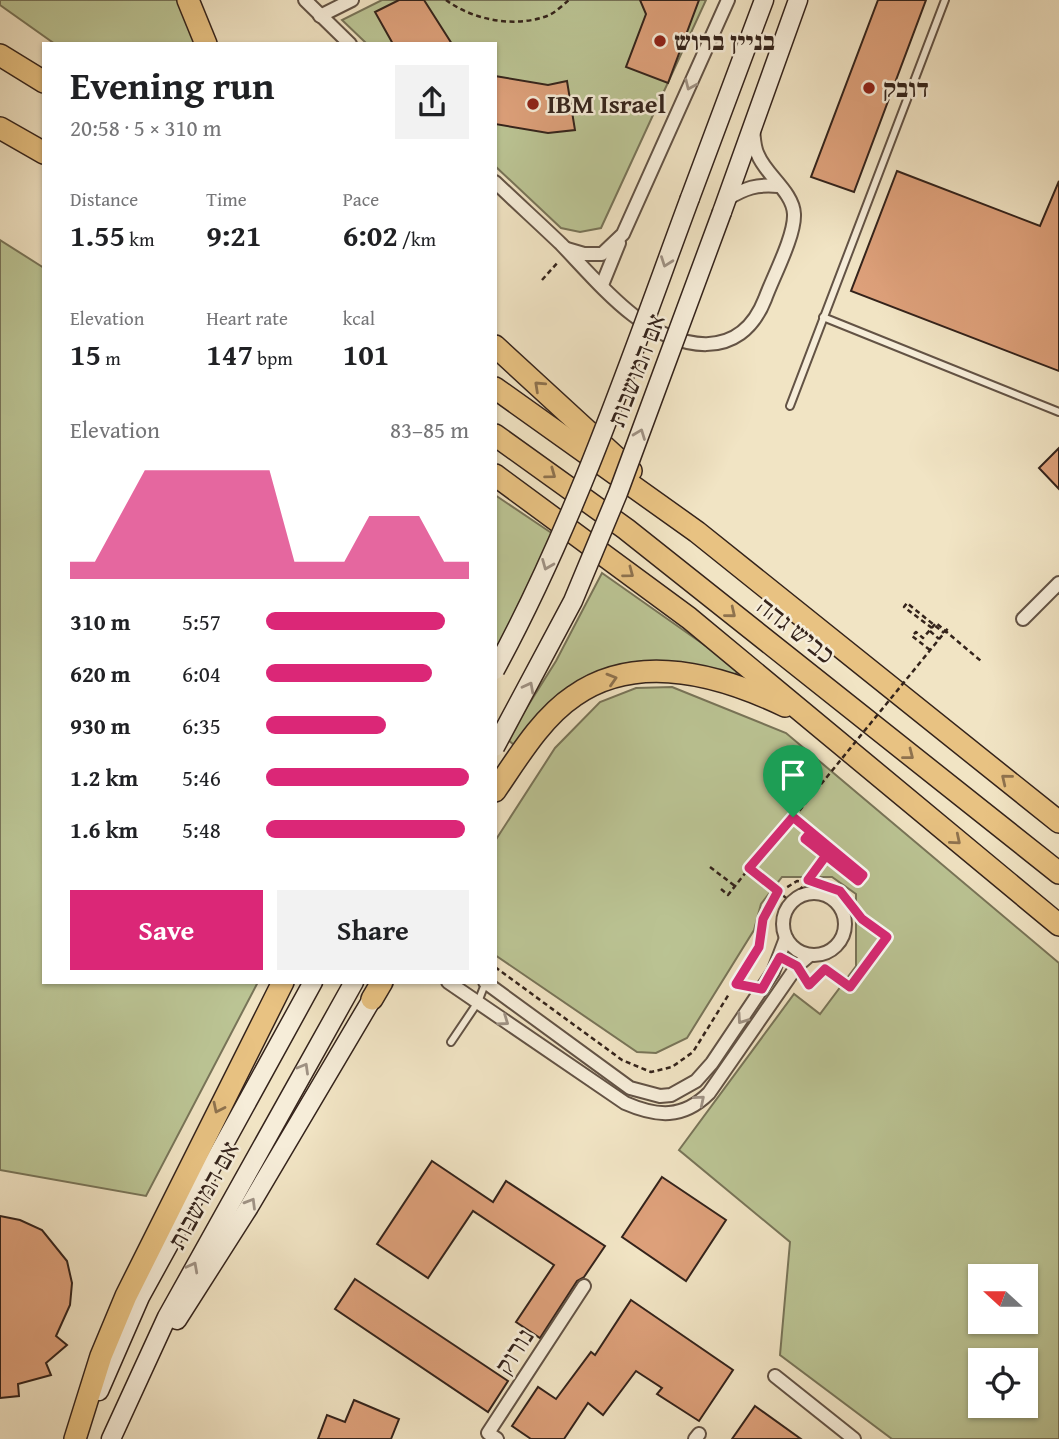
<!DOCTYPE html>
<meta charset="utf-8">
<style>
body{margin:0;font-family:"Gentium Book Plus","Frank Ruhl Libre",serif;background:#f2f2f2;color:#202124;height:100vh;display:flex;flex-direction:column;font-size:26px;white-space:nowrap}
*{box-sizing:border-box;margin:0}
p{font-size:23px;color:#757577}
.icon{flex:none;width:38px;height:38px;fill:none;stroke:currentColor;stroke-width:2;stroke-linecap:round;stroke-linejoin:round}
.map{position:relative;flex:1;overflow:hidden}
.sheet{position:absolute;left:42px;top:42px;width:455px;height:942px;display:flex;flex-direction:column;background:#fff;border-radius:0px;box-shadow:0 2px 5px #0004}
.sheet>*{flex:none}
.needle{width:46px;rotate:291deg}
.controls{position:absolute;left:968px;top:1264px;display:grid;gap:14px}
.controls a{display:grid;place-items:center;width:70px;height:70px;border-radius:0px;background:#fff;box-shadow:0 2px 5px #0004;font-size:35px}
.pin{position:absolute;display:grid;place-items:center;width:60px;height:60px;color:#fff;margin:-72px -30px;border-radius:50% 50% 50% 0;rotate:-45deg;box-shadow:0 0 7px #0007}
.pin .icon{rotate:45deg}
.round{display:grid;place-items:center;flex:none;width:74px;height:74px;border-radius:0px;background:#f2f2f2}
.headline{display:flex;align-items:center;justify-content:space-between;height:119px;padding:0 28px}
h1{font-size:38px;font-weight:700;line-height:52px}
.metrics{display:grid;grid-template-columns:repeat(3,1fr);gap:10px;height:119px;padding:7px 28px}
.metrics div{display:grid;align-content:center}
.metrics b{font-size:30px;font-weight:700}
.metrics small{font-size:19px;font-weight:400}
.metrics p{font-size:19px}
.chart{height:196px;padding:14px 28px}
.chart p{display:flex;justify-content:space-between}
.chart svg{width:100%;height:126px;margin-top:7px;fill:#db2777;opacity:.7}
.cta{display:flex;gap:14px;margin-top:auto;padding:14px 28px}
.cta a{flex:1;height:80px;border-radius:0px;background:#db2777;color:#fff;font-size:28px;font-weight:700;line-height:80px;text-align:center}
.cta a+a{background:#f2f2f2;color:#202124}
ul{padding:0 28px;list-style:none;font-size:23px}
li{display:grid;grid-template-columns:112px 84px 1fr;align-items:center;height:52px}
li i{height:18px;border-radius:9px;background:#db2777}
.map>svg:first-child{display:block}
</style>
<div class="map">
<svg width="1059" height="1439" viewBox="0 0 1059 1439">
<rect width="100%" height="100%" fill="#f1e4c4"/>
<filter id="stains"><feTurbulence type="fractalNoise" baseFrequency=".00286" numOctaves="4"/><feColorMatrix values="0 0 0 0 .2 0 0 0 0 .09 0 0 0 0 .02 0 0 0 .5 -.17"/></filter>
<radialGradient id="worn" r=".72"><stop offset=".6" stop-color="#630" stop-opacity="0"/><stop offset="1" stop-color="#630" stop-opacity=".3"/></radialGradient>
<g fill="#bbc494" stroke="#787458" stroke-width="2" fill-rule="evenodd">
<polygon points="0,0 182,0 197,44 55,44 0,5"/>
<polygon points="382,0 706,0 601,228 580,232 561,228 495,166 495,44 367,44 342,20"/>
<polygon points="0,240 44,268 44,982 258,982 146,1196 0,1170"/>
<polygon points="495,495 553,534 495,653"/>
<path d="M602 573 740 670 730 678C691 665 649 652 608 669 591 676 537 734 520 750L507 739 556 661Z"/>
<path d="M672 687 786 733 1059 963V1439H892L780 1355 790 1242 679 1150 794 994 820 1014 856 966V894L832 877H782L761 904 754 930 687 1038 656 1053 637 1052 495 955V841L555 748 600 702 636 688ZM980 1276H1026V1321H980ZM980 1360H1026V1405H980Z"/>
</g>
<g fill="#dda07a" stroke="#34231b" stroke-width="2">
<polygon points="399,0 424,0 452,44 393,44 375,12"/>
<polygon points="640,0 699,0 668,83 626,67 646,14"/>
<polygon points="878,0 926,0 854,192 811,177"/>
<polygon points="495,76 548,85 567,81 575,130 548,133 495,124"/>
<polygon points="897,171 1040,226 1059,181 1059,371 851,291"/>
<polygon points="1059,448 1059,489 1039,468"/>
<polygon points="432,1161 493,1202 506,1181 605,1246 584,1277 577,1281 540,1338 516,1322 554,1265 473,1211 428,1278 377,1244"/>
<polygon points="662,1177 726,1220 686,1281 622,1237"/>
<polygon points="0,1216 20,1220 42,1230 67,1261 72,1283 70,1305 56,1336 67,1345 46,1363 51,1375 18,1384 19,1396 0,1398"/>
<polygon points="355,1279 508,1381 488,1412 335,1309"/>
<polygon points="631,1300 733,1370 699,1421 657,1394 662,1388 636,1371 603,1415 588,1403 564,1439 531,1439 512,1426 538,1387 556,1399 591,1352 595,1355"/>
<polygon points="354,1400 399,1419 391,1439 318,1439 327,1415 345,1422"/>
<polygon points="755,1406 801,1439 732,1439"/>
</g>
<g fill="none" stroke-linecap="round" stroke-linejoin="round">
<g stroke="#635345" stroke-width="10">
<g id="service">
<polyline points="823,317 1059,412"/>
<polyline points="790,406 945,0"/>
<polyline points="736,984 760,989"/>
<polyline points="451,1042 478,1002 485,984"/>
</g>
</g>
<g stroke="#635345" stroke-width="16">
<g id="minor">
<polyline points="305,0 350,44"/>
<polyline points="320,16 352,0"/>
<path d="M495 182C517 203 539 223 561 244 584 268 607 295 633 315 678 350 740 363 765 299 773 277 795 236 794 214 793 192 766 175 758 155 754 148 754 138 753 129"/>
<path d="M727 199C745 188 757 184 778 186"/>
<polyline points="567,249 584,254 602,254 623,234 728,0"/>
<polyline points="602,285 619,243"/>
<polyline points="1023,619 1059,583"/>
<circle cx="814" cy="924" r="31"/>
<path d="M448 982 625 1103C657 1117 683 1119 709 1093L797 966 810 955"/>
<polyline points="485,982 630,1088 660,1096 671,1095 696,1081 712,1063 773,972 786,938"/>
<polyline points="775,1376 854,1439"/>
<polyline points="497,1439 488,1433 584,1286"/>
<polyline points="695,1439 699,1434"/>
</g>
</g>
<g stroke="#34231b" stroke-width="21">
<g id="secondary">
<polyline points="690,198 764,0"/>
<polyline points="722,212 798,0"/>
<polyline points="177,1320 249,1207 372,999"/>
<polyline points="99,1391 140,1297 313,982"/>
<polyline points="111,1439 167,1317 354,982"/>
</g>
</g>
<g stroke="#34231b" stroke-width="24">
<g id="trunk">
<polyline points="188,0 206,44"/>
<polyline points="0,55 44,82"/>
<polyline points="0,128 44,153"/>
<polyline points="495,346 631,471"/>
<polyline points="495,388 697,532 1059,822"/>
<polyline points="495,435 626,529 1059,873"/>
<polyline points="495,475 689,618 1059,925"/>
<path d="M495 791C517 759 541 718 574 696 638 651 720 675 785 706"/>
<polyline points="372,999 382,982"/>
<polyline points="75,1439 101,1356 126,1296 283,982"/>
</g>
</g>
<g stroke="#34231b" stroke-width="2.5" stroke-dasharray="5 3.5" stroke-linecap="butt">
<path d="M446 0C473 20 514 28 547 16 555 13 563 5 569 0"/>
<polyline points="542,280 559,261"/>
<polyline points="930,631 939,639"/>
<polyline points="930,650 912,636 916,632 923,638 936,623 981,661"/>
<polyline points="769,844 778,837"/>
<polyline points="710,867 735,886"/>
<polyline points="749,868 791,902 830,850"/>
<polyline points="721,889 728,895 791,815"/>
<polyline points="495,967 622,1060 651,1072 672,1067 693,1052 729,994"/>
<polyline points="742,974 759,947 763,919 773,896 797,881 823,883 840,891 862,919 891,940"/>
<polyline points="806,980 809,985 825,969 850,987 886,937"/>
</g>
<use href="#service" stroke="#f6edd9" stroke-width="6"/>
<use href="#minor" stroke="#f6edd9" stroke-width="12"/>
<use href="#secondary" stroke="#f6edd9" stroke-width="18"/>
<use href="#trunk" stroke="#e8c282" stroke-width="21"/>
<g stroke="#34231b" stroke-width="21" stroke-linecap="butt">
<g id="secondary-bridge">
<path d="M495 670C576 521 631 357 690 198"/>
<polyline points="495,747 573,601 618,493 722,212"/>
</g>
</g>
<g stroke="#34231b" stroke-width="2.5" stroke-dasharray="5 3.5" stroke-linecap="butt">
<polyline points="932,628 904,607 907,603 944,633"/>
<polyline points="791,815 863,875 858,881 805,839 810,833 830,850"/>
<polyline points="778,837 949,627"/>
</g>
<use href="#secondary-bridge" stroke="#f6edd9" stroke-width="18"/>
</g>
<defs><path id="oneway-chevron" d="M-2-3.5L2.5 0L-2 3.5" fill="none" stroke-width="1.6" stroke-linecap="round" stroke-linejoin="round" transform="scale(1.75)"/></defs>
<g stroke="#9f9284">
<use href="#oneway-chevron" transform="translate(690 85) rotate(114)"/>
<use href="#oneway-chevron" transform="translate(666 262) rotate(110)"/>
<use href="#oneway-chevron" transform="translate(640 434) rotate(-69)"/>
<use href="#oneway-chevron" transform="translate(547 565) rotate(112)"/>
<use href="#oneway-chevron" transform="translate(529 687) rotate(-62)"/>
<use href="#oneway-chevron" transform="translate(742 1019) rotate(125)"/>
<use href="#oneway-chevron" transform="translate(504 1021) rotate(35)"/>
<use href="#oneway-chevron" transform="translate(304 1068) rotate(-60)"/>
<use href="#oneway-chevron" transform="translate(700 1100) rotate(-40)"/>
<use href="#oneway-chevron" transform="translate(251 1203) rotate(-59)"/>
<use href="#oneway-chevron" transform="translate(193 1267) rotate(-62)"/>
</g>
<g stroke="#8e724e">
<use href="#oneway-chevron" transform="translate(539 386) rotate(-137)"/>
<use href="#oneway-chevron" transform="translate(551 474) rotate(36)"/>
<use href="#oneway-chevron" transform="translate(629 573) rotate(37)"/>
<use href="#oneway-chevron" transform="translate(731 613) rotate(39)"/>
<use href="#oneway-chevron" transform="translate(612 679) rotate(-17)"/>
<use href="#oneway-chevron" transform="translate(909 755) rotate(38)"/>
<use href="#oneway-chevron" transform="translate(1006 779) rotate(-141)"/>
<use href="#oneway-chevron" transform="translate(956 840) rotate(40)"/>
<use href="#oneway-chevron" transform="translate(218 1108) rotate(116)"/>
</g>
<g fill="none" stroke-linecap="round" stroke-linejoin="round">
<g stroke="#fff" stroke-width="14">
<polyline id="route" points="793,817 749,868 778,891 763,919 759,947 736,984 762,989 780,957 797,966 809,985 825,969 850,987 887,937 862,919 840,891 808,880 830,850 810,833 805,839 858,881 863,875 793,817"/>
</g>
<use href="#route" stroke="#db2777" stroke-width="9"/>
</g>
<g fill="#8f2418" stroke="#f6edd9" stroke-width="2.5">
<circle cx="660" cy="41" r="7"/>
<circle cx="869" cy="88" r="7"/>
<circle cx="533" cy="104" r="7"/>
</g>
<g text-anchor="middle" stroke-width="5" stroke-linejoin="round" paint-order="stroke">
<g font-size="26" font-weight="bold" fill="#34231b" stroke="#f6edd9" text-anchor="start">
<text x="674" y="50">בניין ברוש</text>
<text x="883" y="97">דובק</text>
<text x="547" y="113">IBM Israel</text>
</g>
<g font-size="26" fill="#34231b" stroke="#f6edd9">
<text transform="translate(636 370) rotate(-69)" y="9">אם המושבות</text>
<text transform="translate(796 630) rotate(38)" y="9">כביש גהה</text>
<text transform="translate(203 1195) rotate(-61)" y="9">אם המושבות</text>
<text transform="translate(514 1351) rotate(-57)" y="9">נורוק</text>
</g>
</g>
<rect width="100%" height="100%" filter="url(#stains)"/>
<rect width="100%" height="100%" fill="url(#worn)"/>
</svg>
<div class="controls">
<a><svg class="needle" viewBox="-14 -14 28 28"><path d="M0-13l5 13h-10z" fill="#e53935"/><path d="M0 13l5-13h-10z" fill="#757577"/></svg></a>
<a><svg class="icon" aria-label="locate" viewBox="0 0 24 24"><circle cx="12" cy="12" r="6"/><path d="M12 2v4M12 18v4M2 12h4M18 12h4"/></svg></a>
</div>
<div class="pin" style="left:793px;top:817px;background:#1e9e55"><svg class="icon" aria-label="arrive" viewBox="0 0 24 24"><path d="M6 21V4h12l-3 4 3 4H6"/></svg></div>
<section class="sheet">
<div class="headline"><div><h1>Evening run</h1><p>20:58 · 5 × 310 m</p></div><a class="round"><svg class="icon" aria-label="share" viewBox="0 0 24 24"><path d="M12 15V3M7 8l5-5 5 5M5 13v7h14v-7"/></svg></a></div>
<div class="metrics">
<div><p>Distance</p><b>1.55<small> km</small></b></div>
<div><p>Time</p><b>9:21</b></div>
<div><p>Pace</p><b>6:02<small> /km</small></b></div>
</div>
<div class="metrics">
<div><p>Elevation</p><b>15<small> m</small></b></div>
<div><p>Heart rate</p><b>147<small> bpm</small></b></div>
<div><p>kcal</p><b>101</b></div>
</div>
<div class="chart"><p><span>Elevation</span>83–85 m</p>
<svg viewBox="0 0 160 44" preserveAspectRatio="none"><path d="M0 44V38L10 38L20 22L30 6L40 6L50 6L60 6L70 6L80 6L90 38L100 38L110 38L120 22L130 22L140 22L150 38L160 38V44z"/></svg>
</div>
<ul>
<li><b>310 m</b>5:57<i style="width:88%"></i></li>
<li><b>620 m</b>6:04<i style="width:82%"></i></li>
<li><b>930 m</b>6:35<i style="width:59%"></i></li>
<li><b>1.2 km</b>5:46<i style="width:100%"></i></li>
<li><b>1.6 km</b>5:48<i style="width:98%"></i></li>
</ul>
<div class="cta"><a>Save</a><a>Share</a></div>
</section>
</div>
